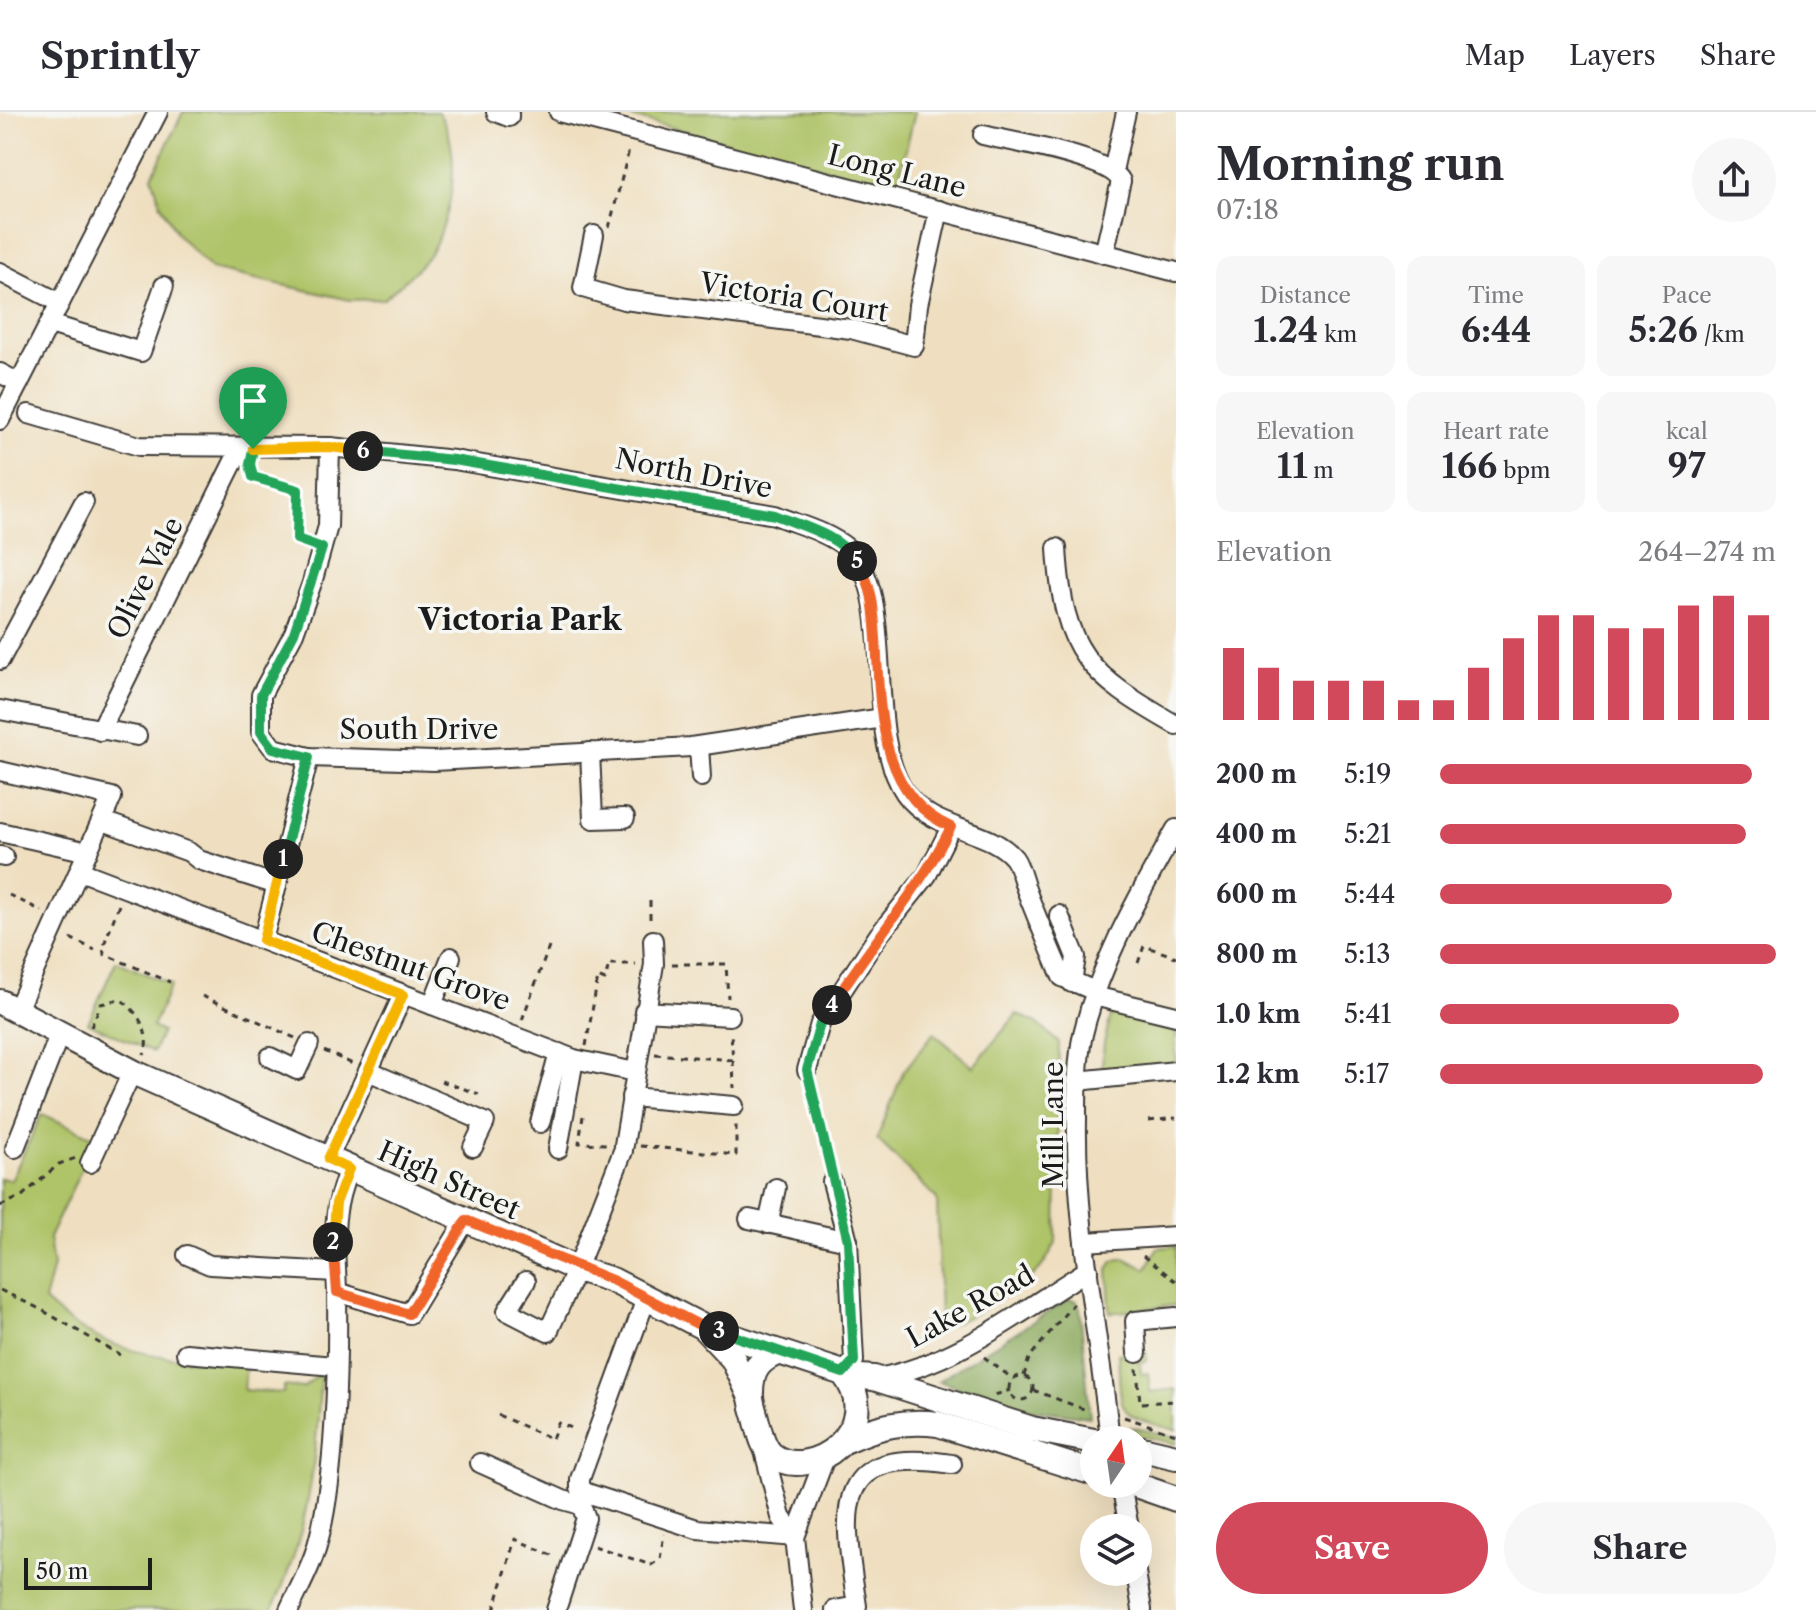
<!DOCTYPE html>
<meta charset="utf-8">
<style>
body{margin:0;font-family:"Libre Caslon Text",serif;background:#f7f7f7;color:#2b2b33;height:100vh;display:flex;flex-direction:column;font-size:30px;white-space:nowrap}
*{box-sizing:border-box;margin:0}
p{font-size:26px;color:#7c7c81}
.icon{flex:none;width:44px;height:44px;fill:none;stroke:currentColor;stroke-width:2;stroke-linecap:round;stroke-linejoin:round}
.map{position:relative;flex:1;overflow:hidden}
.details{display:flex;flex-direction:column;background:#fff;width:640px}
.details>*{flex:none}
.needle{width:52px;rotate:13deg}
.buttons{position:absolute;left:1080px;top:1314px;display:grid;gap:16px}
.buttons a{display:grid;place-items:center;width:72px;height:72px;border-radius:50%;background:#fff;box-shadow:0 8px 32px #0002;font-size:40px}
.scale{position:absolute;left:24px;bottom:20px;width:128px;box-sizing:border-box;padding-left:8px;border:4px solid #1c1c1c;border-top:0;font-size:22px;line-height:28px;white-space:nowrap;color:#1c1c1c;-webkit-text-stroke:6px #f6f6f2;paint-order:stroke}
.pin{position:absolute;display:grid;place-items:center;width:68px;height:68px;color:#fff;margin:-82px -34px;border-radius:50% 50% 50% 0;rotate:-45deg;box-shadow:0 0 8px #0007}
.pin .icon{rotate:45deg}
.km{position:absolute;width:40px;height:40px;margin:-20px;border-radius:50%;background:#222;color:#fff;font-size:22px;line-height:40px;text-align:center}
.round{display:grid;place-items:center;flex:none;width:84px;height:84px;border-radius:42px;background:#f7f7f7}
.head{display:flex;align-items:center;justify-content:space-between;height:136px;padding:0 40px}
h1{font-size:44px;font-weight:700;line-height:60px}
.stats{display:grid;grid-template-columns:repeat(3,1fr);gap:12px;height:136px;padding:8px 40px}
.stats div{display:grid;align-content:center;border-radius:16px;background:#f7f7f7;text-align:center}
.stats b{font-size:34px;font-weight:700}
.stats small{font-size:22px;font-weight:400}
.stats p{font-size:22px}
.chart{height:224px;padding:16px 40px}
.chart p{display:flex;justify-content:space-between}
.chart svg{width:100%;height:144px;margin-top:8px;stroke:#d1495b;stroke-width:6}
.primary-button{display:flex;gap:16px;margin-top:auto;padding:16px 40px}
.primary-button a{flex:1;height:92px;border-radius:48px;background:#d1495b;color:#fff;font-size:32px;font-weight:700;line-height:92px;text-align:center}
.primary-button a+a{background:#f7f7f7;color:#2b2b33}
ul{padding:0 40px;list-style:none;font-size:26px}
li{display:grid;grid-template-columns:128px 96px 1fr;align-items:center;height:60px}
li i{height:20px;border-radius:10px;background:#d1495b}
header{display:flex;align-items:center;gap:48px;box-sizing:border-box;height:112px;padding:0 40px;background:#fff;border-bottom:2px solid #e1e1e2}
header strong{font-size:38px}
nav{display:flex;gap:44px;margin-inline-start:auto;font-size:28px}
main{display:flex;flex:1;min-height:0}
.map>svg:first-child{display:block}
</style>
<header>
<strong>Sprintly</strong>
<nav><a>Map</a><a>Layers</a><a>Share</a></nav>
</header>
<main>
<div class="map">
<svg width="1176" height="1498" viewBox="0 0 1176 1498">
<rect width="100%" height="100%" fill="#f6f6f2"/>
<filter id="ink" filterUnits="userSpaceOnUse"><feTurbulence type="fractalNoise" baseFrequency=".0125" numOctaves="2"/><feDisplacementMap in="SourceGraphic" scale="16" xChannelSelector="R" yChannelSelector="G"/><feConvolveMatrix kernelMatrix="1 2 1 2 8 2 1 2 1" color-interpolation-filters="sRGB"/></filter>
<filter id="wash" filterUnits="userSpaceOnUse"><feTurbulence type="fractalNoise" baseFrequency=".006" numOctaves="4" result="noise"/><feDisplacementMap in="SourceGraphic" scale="32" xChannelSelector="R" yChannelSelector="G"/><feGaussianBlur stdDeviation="1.8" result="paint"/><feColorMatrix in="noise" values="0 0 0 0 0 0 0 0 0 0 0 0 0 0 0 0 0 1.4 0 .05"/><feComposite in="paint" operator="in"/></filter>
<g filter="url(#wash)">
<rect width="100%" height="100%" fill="#efdfc0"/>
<g fill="#afc367" stroke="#667042" stroke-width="2">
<path d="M183 0H438C464 35 453 108 429 143 417 160 399 173 384 187L350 188 211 157 177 122 161 93 152 64Z"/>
<polygon points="612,0 915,0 897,75"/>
<polygon points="116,849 171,873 152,915 162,920 153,940 88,911"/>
<polygon points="1113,896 1176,913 1176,956 1101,963 1104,931"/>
<path d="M1017 902 1037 911 1059 931 1056 1130C1051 1140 1046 1150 1039 1158 1021 1176 965 1210 940 1216L937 1087 877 1027 903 960 934 921 973 955Z"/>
<path d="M42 1002 96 1026 49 1126 53 1154 44 1189C104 1246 168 1246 246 1252L244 1278 283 1281 284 1274 303 1276 321 1261C315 1349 311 1417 272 1498H0V1066L11 1068Z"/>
<polygon points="1176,1134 1176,1193 1110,1201 1108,1158 1113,1149 1124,1146 1146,1157 1158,1136"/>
<path d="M1146 1240 1147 1249 1140 1251 1141 1262 1148 1261 1150 1280 1176 1277V1318C1114 1302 1122 1304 1118 1242Z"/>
<polygon points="1132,1315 1176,1326 1176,1332 1139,1323"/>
</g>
<polygon fill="#8ba95c" stroke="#54623c" stroke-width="2" points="1069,1187 1077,1189 1080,1196 1090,1305 1016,1295 938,1269"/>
</g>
<g filter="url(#ink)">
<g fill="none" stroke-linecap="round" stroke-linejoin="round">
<g stroke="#3c3935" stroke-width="22">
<g id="minor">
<polyline points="496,0 509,5 509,0"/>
<polyline points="559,0 1176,160"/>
<path d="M983 23C1011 30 1110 45 1121 69L1104 142"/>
<polyline points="1113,59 1126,0"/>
<polyline points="594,123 583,176 624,188 851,217 914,234 918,193 939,98"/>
<polyline points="0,160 60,191"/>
<polyline points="50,212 141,240 164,174"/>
<polyline points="0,261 19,271"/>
<path d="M29 302 139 334 330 335 454 348 775 403C799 413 826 419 847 436 899 480 862 618 905 681 932 720 988 715 1014 746 1020 754 1023 770 1027 780 1038 809 1050 837 1062 865L1095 879"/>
<polyline points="0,308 158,0"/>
<polyline points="330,335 328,414 312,471 294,521 261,583 261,620 273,636 309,645 434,649 691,635 883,606"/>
<path d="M1057 436C1063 540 1088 563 1176 613"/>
<polyline points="0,548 84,390"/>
<polyline points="0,598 137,624"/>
<polyline points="100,619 240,337"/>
<polyline points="699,634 701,665"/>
<polyline points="590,640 593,707 625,706"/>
<polyline points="0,659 112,685 16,900"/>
<polyline points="103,709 189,740 199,748 277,773"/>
<polyline points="0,720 88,740"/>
<polyline points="0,744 4,745"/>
<polyline points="80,759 574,947 635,960"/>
<polyline points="1059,803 1076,845 1072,871"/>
<polyline points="263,828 309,645"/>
<polyline points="1094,884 1176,904"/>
<polyline points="432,893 451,845"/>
<polyline points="644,899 730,904"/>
<polyline points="270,945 297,958 309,932"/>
<polyline points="807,958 820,912 878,824 927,763 951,715"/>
<polyline points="368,959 485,1010 473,1035"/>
<polyline points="1077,969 1176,959"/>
<polyline points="631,985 734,994"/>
<polyline points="540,1011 559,941"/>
<polyline points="624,1033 654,852 653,828"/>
<polyline points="15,1036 60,921"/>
<polyline points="558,1037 574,947"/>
<polyline points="328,1047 403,883"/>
<polyline points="90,1051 132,960"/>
<polyline points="832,1070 848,1129 854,1249 843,1261"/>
<polyline points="749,1107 848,1129"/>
<polyline points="768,1112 776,1076"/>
<polyline points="1085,1130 1176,1124"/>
<polyline points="187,1143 210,1153 335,1160"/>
<polyline points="526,1169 507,1199 548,1220 577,1157 623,1039"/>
<polyline points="337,1180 409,1202 466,1108"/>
<polyline points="647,1184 580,1367 580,1376 587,1381 697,1417 795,1425"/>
<polyline points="186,1241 334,1254"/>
<polyline points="1137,1241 1135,1209 1176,1205"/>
<path d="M877 1266C956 1252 1021 1199 1088 1158"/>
<path d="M1110 1328C1099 1221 1075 1115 1077 1007 1077 979 1077 949 1083 922 1101 848 1139 783 1176 717"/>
<polyline points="762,1331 781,1405 795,1425"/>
<polyline points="480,1351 563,1388 581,1393"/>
<polyline points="1121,1372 1129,1416"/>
<polyline points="1136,1460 1142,1498"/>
<path d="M289 1498C298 1478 310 1457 316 1437 336 1371 338 1252 337 1182 336 1133 329 1105 349 1057"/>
<polyline points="556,1498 586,1406 581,1393 587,1381"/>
<polyline points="803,1498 795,1425 826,1343"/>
<path d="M835 1498 857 1494C844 1404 826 1332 952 1352"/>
</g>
</g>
<g stroke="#3c3935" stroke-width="28">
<g id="major">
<path d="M0 890 135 961 577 1157 612 1168 703 1215 843 1261C888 1317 809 1372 772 1343 763 1336 760 1320 757 1310 755 1300 750 1290 751 1280 751 1259 759 1247 780 1240"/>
<polyline points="703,1215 733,1247 750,1283"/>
<polyline points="846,1264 874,1266 1032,1317 1094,1329"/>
<path d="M847 1328C877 1314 905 1308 938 1312L1094 1361"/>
<polyline points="1138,1336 1176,1345"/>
<polyline points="1133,1372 1176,1387"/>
</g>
</g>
<g stroke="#3c3935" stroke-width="3" stroke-dasharray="6 6" stroke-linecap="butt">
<polyline points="609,116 629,38"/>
<polyline points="250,357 256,369 298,378 297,427 307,430"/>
<polyline points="9,783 42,799"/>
<polyline points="650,789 650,813"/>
<polyline points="119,793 103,835 104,842 170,870"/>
<polyline points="70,826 95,838"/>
<polyline points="1138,851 1144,834 1176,845"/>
<polyline points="672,852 726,852 728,886"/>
<polyline points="202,884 295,926"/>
<polyline points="522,908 549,835"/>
<path d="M91 915 101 892 120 887C138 899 152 922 144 943"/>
<polyline points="586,934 598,865 605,868 609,852 636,852"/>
<polyline points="324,939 353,952"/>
<polyline points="655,942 733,948 731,922"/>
<polyline points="733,948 734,976"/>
<polyline points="441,969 479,982"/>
<polyline points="811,973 828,1052"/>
<polyline points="583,1004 579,1031 608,1032"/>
<polyline points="1149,1009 1176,1006"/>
<polyline points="640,1034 736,1043 736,1011"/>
<polyline points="0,1094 22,1084 59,1052 76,1046"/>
<polyline points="1143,1144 1176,1169"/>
<polyline points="0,1178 40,1197 120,1243"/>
<polyline points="984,1245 1013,1267"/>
<polyline points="1137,1257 1140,1291 1176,1289"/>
<polyline points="1024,1264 1029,1246 1073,1192"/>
<circle cx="1021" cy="1276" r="12"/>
<polyline points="1033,1278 1089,1299"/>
<polyline points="995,1283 1010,1278"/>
<polyline points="498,1303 552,1327 558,1311 575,1317"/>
<polyline points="1124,1305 1176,1322"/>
<polyline points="594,1434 651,1453 660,1447 664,1422"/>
<polyline points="494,1498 515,1427 556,1445"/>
</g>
<use href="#minor" stroke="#fff" stroke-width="18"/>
<use href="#major" stroke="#fff" stroke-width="24"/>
</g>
</g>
<g fill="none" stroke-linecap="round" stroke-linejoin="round" filter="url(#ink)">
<g stroke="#fff" stroke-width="16">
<polyline id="split-1" points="253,337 250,352 253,365 298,378 297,427 322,436 294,521 261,583 261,620 273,636 309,645 283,747"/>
</g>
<g stroke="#fff" stroke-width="16">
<polyline id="split-2" points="283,747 263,828 403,883 328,1047 349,1057 336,1091 333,1130"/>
</g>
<g stroke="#fff" stroke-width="16">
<polyline id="split-3" points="333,1130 337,1180 409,1202 466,1108 612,1168 703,1215 719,1219"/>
</g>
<g stroke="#fff" stroke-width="16">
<polyline id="split-4" points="719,1219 843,1261 854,1249 848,1129 807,958 820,912 832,893"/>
</g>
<g stroke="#fff" stroke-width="16">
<path id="split-5" d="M832 893C871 831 918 781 951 715 878 684 880 594 876 526 874 498 873 472 857 449"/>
</g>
<g stroke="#fff" stroke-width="16">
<path id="split-6" d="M363 339 454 348 775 403C804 415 837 422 857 449"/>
</g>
<g stroke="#fff" stroke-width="16">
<polyline id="split-7" points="253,337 330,335 363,339"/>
</g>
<use href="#split-1" stroke="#22a559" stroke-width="10"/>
<use href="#split-2" stroke="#f5b400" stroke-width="10"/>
<use href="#split-3" stroke="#f0652b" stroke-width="10"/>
<use href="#split-4" stroke="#22a559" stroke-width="10"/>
<use href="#split-5" stroke="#f0652b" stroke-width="10"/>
<use href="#split-6" stroke="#22a559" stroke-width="10"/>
<use href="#split-7" stroke="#f5b400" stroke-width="10"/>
</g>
<g text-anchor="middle" stroke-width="7" stroke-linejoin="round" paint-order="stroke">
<g font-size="28" fill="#1c1c1c" stroke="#f6f6f2">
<text transform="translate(897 59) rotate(14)" y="10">Long Lane</text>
<text transform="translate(794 185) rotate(9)" y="10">Victoria Court</text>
<text transform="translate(694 361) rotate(11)" y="10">North Drive</text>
<text transform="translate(145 466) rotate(-63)" y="10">Olive Vale</text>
<text x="419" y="627">South Drive</text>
<text transform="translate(411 854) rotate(20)" y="10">Chestnut Grove</text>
<text transform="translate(1053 1013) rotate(-90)" y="10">Mill Lane</text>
<text transform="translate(449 1068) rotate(24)" y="10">High Street</text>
<text transform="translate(970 1194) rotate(-29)" y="10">Lake Road</text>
</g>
<g font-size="30" font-weight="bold" fill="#1c1c1c" stroke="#f6f6f2">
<text x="520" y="518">Victoria Park</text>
</g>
</g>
</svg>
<div class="buttons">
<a><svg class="needle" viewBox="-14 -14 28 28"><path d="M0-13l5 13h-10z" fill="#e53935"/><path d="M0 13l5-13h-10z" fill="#7c7c81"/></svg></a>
<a><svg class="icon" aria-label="layers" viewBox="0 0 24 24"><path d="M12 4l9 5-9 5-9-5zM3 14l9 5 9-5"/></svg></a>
</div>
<div class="scale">50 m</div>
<div class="pin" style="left:253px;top:337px;background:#1e9e55"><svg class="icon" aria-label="arrive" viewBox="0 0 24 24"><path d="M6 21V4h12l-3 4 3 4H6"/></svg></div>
<b class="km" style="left:283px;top:747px">1</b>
<b class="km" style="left:333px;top:1130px">2</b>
<b class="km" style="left:719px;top:1219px">3</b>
<b class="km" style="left:832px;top:893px">4</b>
<b class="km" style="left:857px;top:449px">5</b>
<b class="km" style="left:363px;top:339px">6</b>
</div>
<section class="details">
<div class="head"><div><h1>Morning run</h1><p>07:18</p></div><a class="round"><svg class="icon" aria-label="share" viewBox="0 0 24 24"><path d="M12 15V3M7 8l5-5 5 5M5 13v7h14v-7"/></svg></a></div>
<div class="stats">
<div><p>Distance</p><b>1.24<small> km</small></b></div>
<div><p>Time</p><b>6:44</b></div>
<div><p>Pace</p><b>5:26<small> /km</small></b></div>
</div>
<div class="stats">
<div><p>Elevation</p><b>11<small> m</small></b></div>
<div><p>Heart rate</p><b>166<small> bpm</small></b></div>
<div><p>kcal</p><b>97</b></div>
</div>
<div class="chart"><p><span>Elevation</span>264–274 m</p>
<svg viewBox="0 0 160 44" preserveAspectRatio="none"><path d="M5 44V22M15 44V28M25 44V32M35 44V32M45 44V32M55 44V38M65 44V38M75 44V28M85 44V19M95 44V12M105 44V12M115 44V16M125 44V16M135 44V9M145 44V6M155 44V12"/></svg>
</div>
<ul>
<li><b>200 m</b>5:19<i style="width:93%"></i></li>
<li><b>400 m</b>5:21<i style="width:91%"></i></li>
<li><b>600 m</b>5:44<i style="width:69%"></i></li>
<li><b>800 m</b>5:13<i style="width:100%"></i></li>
<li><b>1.0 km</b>5:41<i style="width:71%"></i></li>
<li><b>1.2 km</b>5:17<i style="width:96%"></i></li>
</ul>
<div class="primary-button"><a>Save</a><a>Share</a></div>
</section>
</main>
